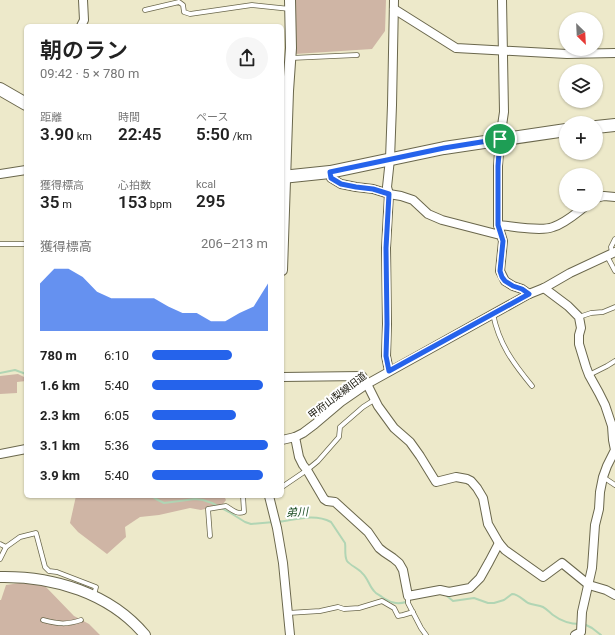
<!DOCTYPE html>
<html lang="ja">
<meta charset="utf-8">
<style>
body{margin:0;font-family:Roboto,"Noto Sans JP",sans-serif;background:#f6f6f6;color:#222;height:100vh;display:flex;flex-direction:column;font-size:15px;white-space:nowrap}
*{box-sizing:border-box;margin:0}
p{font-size:13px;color:#767676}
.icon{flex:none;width:22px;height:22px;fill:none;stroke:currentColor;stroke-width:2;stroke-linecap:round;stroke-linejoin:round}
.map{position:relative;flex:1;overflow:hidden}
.drawer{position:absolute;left:24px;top:24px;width:260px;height:474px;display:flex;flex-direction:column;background:#fff;border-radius:6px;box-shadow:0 1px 3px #0004}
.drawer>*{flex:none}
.needle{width:26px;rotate:156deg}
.buttons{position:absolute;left:559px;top:12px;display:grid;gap:8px}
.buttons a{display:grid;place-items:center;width:44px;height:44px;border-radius:50%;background:#fff;box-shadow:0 1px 3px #0004;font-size:20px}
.pin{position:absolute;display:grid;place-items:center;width:34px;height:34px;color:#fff;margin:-17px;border:2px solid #fff;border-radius:50%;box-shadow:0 1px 4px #0007}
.round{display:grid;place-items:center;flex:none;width:42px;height:42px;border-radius:21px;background:#f6f6f6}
.headline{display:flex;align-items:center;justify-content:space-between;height:68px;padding:0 16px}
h1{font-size:22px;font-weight:600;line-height:30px}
.metrics{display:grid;grid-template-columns:repeat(3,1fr);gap:6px;height:68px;padding:4px 16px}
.metrics div{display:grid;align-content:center}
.metrics b{font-size:17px;font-weight:600}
.metrics small{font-size:11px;font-weight:400}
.metrics p{font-size:11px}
.chart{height:112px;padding:8px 16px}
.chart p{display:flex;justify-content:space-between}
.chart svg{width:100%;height:72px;margin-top:4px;fill:#2563eb;opacity:.7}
ul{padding:0 16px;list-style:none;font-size:13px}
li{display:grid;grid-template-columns:64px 48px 1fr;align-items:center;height:30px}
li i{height:10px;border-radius:5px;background:#2563eb}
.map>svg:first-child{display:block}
</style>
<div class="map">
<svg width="615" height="635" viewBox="0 0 615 635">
<rect width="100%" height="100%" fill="#ede9ca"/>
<g fill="#cfb5a5">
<polygon points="295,0 386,0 385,31 372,49 295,54"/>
<polygon points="18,374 26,378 26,381 17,382 17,393 0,394 0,376"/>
<polygon points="76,496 169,496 179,498 184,496 224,496 226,500 223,504 201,510 190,508 159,515 140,517 125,527 126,537 107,554 78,532 70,523"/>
<polygon points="20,583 45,586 74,616 89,624 100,635 0,635 0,600 1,600 6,585"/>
</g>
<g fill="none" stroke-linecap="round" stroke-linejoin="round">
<g stroke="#b1d5b4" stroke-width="2">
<polyline points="0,373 15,370 26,374"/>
<polyline points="151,496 156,499 164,503 195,499 203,500 212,503 229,512 245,522 251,524 274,522"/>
<path d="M278 522C295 520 314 513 331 522L345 543C346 549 344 555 347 561 351 566 358 568 362 573 368 578 369 586 374 591 376 594 380 595 382 597 390 602 396 605 406 602"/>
<path d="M447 596 453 601 474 598 488 603H494L504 600 512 594C518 594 523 600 528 603 533 605 539 605 543 607 547 609 550 613 553 615 561 621 570 624 580 624"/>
<polyline points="584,624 592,628 601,635"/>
</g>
<g stroke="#6a674c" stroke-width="5.5">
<g id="service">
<polyline points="145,10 179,2 183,5 184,12 190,14 252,5 290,9"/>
<polyline points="291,58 357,55"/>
<polyline points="0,244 26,244"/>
<polyline points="612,253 611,247 615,239"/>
<polyline points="607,256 615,271"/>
<path d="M493 314C499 344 513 363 532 386"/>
<polyline points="579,317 591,313 603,312 615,307"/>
<polyline points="589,375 607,366 615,361"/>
<polyline points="603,477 615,485"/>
<polyline points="282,487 307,470 318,461 339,437 340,427 363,407 374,400"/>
<path d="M210 536 208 509 226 506C231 509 237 515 244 512L243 496"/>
<polyline points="0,544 6,547"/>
<polyline points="0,559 6,547 20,537 36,533 45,567 49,571 57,572 96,587 94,595"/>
<polyline points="408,596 408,603 421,628 426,635"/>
<polyline points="288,613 320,611 338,607 344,609 359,608 382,601 394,608 398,616 403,615 413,612"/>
<path d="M43 620C59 624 66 625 81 620"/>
</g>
</g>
<g stroke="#6a674c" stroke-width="10">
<g id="minor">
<polyline points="502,0 504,112 500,139 498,166 498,225 503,241 500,271 505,281 513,286 522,289 529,294"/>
<polyline points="394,9 456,48 567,54 615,53"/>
<polyline points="81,26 84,20 83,0"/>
<polyline points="330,172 331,178 341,184 356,187 373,189 389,194 401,196 413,200 428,214 442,220 500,235"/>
<polyline points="0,174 26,170"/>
<polyline points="596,198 604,196 615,197"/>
<path d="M498 225C512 226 541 232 553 227 566 223 576 213 587 205"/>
<polyline points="544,288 568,306 579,317 581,328 579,335 579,344 586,367 589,375 599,393 605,405 612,426 613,440 615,450 607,466 603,477 600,492 599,509 595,525 592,568 582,612 581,632 575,635"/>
<polyline points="389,371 386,356 387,324 386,248 389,194 387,187 390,159 392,105 394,0"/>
<polyline points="282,377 362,376 367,384 378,406 394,428 410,442 420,456 436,482 456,477 467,479 471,481 477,488 483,498 488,524 499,543 505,550 543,577 562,563 589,585 606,590 615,595"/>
<polyline points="295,437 299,457 303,465 307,470 324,499 327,501 335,502 368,532 379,548 384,552 393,558 399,563 403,570 408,596 440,590 449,592 470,588 480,578 489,562 499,543"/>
<polyline points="282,440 295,437 303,433 315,424 341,402 367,384 529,294 544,288 570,273 615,252"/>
<polyline points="0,454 26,449"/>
<polyline points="269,496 277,528 283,563 290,635"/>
</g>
</g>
<g stroke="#6a674c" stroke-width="12">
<g id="tertiary">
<polyline points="282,270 288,91 291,48 290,0"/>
<path d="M0 577C53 576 110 593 145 635"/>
</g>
</g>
<g stroke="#6a674c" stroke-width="14">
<g id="primary">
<polyline points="0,89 26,104"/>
<polyline points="596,127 615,125"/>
<polyline points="282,177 330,172 444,148 566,130"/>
</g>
</g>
<use href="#service" stroke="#fff" stroke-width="4"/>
<use href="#minor" stroke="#fff" stroke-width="8"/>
<use href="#tertiary" stroke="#fff" stroke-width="10"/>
<use href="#primary" stroke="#fff" stroke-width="12"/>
</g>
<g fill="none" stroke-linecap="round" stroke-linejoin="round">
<g stroke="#fff" stroke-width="8">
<polygon id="route" points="500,139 498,166 498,225 503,241 500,271 502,277 505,281 513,286 522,289 529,294 389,371 386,356 387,324 386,248 389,194 373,189 356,187 341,184 331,178 330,172 444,148"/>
</g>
<use href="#route" stroke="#2563eb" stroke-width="5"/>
</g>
<g text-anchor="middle" stroke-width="4" stroke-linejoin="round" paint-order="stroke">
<g font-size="10" fill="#141308" stroke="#fff">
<text transform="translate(337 395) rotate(-37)" y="4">甲府山梨線旧道</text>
</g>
<g font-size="11" font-style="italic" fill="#194c22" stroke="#fff">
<text transform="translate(297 512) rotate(-3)" y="4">弟川</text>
</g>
</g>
</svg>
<div class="buttons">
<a><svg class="needle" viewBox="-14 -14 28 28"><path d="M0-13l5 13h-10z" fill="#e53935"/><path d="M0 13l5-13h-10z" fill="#767676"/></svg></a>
<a><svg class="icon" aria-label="layers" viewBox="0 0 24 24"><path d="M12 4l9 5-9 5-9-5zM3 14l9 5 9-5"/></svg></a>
<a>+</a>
<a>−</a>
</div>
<div class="pin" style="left:500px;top:139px;background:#1e9e55"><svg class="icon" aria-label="arrive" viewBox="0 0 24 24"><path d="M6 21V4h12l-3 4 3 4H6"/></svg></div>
<section class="drawer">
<div class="headline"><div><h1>朝のラン</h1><p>09:42 · 5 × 780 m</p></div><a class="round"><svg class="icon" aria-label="share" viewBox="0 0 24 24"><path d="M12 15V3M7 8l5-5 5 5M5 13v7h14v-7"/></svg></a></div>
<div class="metrics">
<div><p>距離</p><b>3.90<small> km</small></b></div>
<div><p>時間</p><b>22:45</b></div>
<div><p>ペース</p><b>5:50<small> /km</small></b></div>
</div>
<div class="metrics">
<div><p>獲得標高</p><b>35<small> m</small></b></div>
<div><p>心拍数</p><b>153<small> bpm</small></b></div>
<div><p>kcal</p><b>295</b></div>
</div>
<div class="chart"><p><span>獲得標高</span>206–213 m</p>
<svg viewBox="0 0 160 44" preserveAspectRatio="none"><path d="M0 44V15L10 6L20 6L30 11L40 20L50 24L60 24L70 24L80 24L90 29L100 33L110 33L120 38L130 38L140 33L150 29L160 15V44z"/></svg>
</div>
<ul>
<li><b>780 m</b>6:10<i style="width:69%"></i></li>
<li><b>1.6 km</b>5:40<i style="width:96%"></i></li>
<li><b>2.3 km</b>6:05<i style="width:72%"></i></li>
<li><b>3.1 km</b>5:36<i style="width:100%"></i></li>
<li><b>3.9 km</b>5:40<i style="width:96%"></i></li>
</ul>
</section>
</div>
